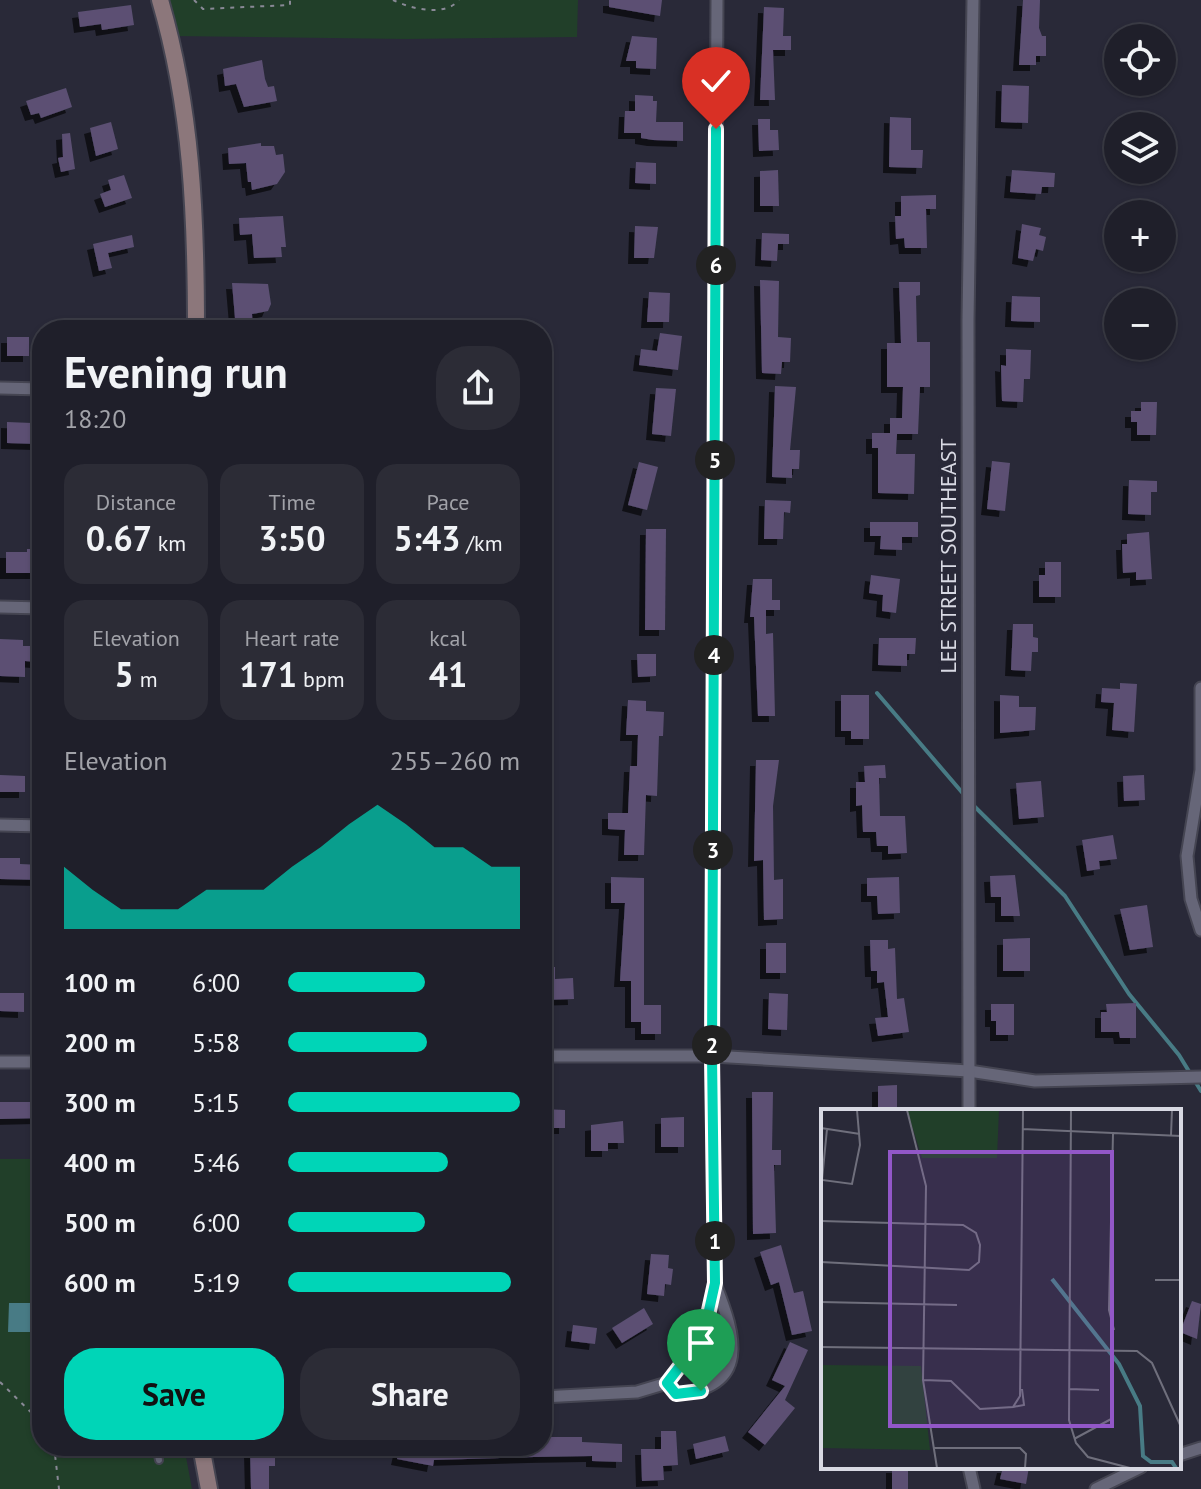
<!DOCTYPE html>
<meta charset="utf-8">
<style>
body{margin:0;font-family:"PT Sans",sans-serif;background:#2c2c36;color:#f1f3f6;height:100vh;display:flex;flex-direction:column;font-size:30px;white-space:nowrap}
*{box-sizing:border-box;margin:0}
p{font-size:26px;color:#a1a2a8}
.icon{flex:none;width:44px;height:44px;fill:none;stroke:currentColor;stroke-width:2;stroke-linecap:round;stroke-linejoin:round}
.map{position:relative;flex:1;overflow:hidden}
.sheet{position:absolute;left:32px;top:320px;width:520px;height:1136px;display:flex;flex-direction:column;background:#1f1f2a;border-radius:32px;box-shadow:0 2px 6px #0004,0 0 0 2px #3c3d47}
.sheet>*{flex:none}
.controls{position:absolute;left:1104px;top:24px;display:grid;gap:16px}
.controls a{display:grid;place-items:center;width:72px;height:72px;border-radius:50%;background:#1f1f2a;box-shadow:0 2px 6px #0004,0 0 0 2px #3c3d47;font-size:40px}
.pin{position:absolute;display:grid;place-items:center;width:68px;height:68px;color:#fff;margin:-82px -34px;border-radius:50% 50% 50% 0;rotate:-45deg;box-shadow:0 0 8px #0007}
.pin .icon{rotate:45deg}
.km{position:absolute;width:40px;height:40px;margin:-20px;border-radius:50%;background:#222;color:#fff;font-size:22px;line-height:40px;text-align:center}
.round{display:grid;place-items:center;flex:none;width:84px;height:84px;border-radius:32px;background:#2c2c36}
.overview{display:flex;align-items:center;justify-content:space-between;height:136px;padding:0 32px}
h1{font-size:44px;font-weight:700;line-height:60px}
.stats{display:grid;grid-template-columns:repeat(3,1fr);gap:12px;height:136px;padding:8px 32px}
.stats div{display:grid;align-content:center;border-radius:20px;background:#2c2c36;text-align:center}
.stats b{font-size:34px;font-weight:700}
.stats small{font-size:22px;font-weight:400}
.stats p{font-size:22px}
.chart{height:224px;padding:16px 32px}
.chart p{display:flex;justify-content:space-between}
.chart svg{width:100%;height:144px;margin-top:8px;fill:#00d5b7;opacity:.7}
.action{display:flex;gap:16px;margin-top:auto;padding:16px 32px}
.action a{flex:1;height:92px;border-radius:32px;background:#00d5b7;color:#111;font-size:32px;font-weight:700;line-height:92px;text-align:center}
.action a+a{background:#2c2c36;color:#f1f3f6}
ul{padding:0 32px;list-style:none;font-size:26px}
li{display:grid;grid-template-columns:128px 96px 1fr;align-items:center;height:60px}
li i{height:20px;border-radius:10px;background:#00d5b7}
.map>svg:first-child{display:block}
</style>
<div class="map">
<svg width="1201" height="1489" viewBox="0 0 1201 1489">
<defs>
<filter id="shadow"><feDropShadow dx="-6" dy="6" stdDeviation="0" flood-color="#0009"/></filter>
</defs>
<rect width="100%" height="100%" fill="#292938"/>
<g fill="#213f29">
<polygon points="160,0 578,0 577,37 406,39 171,36"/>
<polygon points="0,1159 42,1159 42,1446 184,1446 192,1489 0,1489"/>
</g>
<polygon fill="#487b85" points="39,1279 42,1279 42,1332 8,1332 9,1303 35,1303 35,1316 38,1316"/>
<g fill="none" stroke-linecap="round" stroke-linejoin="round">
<g stroke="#487b85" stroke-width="4">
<polyline points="877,693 966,797"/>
<polyline points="972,804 1065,896 1129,994 1179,1055 1201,1091"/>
</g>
</g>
<g fill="#5b5073" filter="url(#shadow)">
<polygon points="609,0 662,0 660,16 609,7"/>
<polygon points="1023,0 1040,0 1039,28 1042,36 1046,36 1046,56 1036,56 1036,65 1019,65"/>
<polygon points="131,5 134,25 102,30 101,24 80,27 78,12"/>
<polygon points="764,7 784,8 783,36 791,36 791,50 773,50 775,100 760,100"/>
<polygon points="632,36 657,38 656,69 636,68 636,61 626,61"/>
<polygon points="262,60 265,79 268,87 274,86 277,101 244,107 236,84 225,86 223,69"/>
<polygon points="1002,85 1029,86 1028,123 1001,122"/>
<polygon points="66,88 72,107 41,118 39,113 31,115 26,101"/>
<polygon points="635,95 653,96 653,101 657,101 656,122 683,122 683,141 653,140 641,138 641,133 624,133 625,111 635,111"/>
<polygon points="890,117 911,118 911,150 923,150 922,168 889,167"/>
<polygon points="758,119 770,119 770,130 778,130 779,150 759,151"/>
<polygon points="111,122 118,149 96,156 90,128"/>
<polygon points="70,133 75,169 61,172 58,158 63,157 62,134"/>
<polygon points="261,143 261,146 274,146 276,155 283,154 285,172 277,184 252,190 251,182 248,182 246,163 229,164 228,148"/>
<polygon points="636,162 656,163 656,184 635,183"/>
<polygon points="778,170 779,206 760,206 760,171"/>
<polygon points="1012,170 1055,173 1054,187 1042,187 1041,194 1010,192"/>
<polygon points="124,175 132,198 105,207 100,194 111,190 108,180"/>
<polygon points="936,195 936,209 926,209 927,248 905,248 904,238 896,239 895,216 901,216 901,196"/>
<polygon points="283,216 286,247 281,247 282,257 254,258 252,234 240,235 239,218"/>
<polygon points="1022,224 1041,228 1039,235 1046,237 1043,251 1036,249 1033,261 1018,258"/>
<polygon points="635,226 658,227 654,258 634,258"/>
<polygon points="762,233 789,234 789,244 778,244 777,261 761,260"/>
<polygon points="132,235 134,247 108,253 112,268 99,271 93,244"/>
<polygon points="760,280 779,281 778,337 791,338 790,362 782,362 781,374 762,373"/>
<polygon points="899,282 920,282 920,295 916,296 917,342 930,342 930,387 920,387 918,434 897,434 896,454 915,454 914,494 878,493 878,448 872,448 872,433 890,433 890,418 902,418 903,387 887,387 887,343 901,343"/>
<polygon points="232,283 268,284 271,304 268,311 252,314 253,330 236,330"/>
<polygon points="649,292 670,293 669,322 647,322"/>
<polygon points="1012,296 1040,297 1040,322 1011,321"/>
<polygon points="660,333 682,336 678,370 639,365 641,349 657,351"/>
<rect x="7" y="337" width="22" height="19"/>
<polygon points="1006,349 1031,350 1030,379 1024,379 1023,402 1002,401 1001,365 1006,366"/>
<polygon points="775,386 796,387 790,450 800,450 799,469 792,469 792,478 772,477"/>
<polygon points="656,388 676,389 671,436 652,434"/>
<polygon points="1141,402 1157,402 1156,435 1137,435 1137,422 1131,422 1131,411 1141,411"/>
<polygon points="7,422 32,423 32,431 39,431 38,444 7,443"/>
<polygon points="992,461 1010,463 1005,511 987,509"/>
<polygon points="639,462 658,467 647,510 628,505"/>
<polygon points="1129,480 1157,481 1157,492 1151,492 1151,515 1128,514"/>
<polygon points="765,500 791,501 790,513 784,512 783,539 764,539"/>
<polygon points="870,522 918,522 918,537 902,537 902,550 880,549 881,536 870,536"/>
<polygon points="646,529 666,529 665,630 645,630"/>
<polygon points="1149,532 1152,579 1136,580 1136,572 1123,573 1122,544 1127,544 1127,534"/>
<polygon points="27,549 40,549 39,573 6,573 6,552 27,552"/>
<polygon points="1045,562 1061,562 1061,597 1039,597 1039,575 1045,575"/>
<polygon points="871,575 900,579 896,613 882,611 883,595 869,593"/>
<polygon points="753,579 772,579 772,600 780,600 780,610 766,610 766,634 773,633 775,716 758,716 754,617 750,617"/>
<polygon points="1013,624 1033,624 1033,637 1038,638 1038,652 1032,652 1031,671 1011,670"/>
<polygon points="879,638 916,638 915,654 907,654 907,666 878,665"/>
<polygon points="0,639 23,640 23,646 37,646 37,662 25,661 25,677 0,676"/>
<polygon points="637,654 656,654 656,676 638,677"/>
<polygon points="1120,683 1137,684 1134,732 1112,730 1114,703 1101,702 1102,688 1120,689"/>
<polygon points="841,695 869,695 869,739 851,739 851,731 841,731"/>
<polygon points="1000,695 1019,696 1019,707 1036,707 1035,730 1000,733"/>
<polygon points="628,700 646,701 646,711 664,712 663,736 659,736 657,796 646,795 644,855 624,855 625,830 608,829 608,813 628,813 630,766 637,766 638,735 626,735"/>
<polygon points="756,760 779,760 773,806 774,880 783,879 783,919 764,920 763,860 754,861"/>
<polygon points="885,765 886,778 879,778 880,816 905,816 907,853 888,854 888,846 877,846 876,832 863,832 862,805 856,806 856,782 865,782 864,766"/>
<polygon points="0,775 25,776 25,792 0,792"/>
<polygon points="1144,775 1145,800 1124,801 1123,776"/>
<polygon points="1041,781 1044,817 1019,819 1016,783"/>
<polygon points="1113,835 1117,859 1099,861 1100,869 1087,871 1082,840"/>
<polygon points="0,858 20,858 20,864 42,865 42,880 0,879"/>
<polygon points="1015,875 1020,916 1001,916 1001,897 991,897 990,876"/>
<polygon points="611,877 644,878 644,1005 661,1005 661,1034 641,1034 641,1022 631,1022 631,981 620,981 625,903 611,903"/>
<polygon points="899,877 900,913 878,914 877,896 867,896 867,878"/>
<polygon points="1147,905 1153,947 1130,950 1120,909"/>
<polygon points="1030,938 1030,971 1003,971 1003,939"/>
<polygon points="870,940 888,940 888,949 895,948 897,999 904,998 909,1032 878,1036 875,1018 888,1017 884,982 877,983 877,971 871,971"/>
<rect x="766" y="943" width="20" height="30"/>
<polygon points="543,967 555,967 555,979 573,978 574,999 542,1000"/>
<polygon points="0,993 24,993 24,1012 0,1011"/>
<polygon points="769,993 788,994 787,1030 768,1029"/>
<polygon points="1136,1003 1136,1038 1120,1038 1119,1032 1101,1032 1101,1012 1107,1012 1106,1004"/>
<polygon points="991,1004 1014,1004 1014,1035 996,1035 996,1021 991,1021"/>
<polygon points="897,1085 897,1111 878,1111 878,1086"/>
<polygon points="752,1092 773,1092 772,1150 781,1150 781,1165 774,1165 776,1233 753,1234"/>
<polygon points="0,1102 42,1102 42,1118 0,1119"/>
<polygon points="542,1109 565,1110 565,1128 542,1128"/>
<polygon points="684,1117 684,1147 661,1147 661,1118"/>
<polygon points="623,1121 624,1143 608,1143 608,1151 591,1151 591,1125"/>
<polygon points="781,1245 794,1293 803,1291 812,1331 792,1335 779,1282 771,1285 760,1252"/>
<polygon points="651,1254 669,1255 668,1268 673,1269 671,1285 665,1284 664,1296 647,1294"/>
<polygon points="1192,1301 1201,1304 1197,1339 1180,1332"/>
<polygon points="644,1308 653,1324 622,1343 612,1328"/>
<polygon points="573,1325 597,1328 595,1344 571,1341"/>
<polygon points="790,1342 808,1350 785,1400 795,1408 765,1445 748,1432 785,1386 772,1380"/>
<polygon points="661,1431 676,1431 678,1465 663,1466 664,1480 642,1481 641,1449 661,1449"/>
<polygon points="725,1436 729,1451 696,1459 693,1444"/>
<polygon points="545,1437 582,1437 582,1442 622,1444 622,1462 592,1461 592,1456 534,1457 434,1460 433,1466 397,1459 400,1446 449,1449 449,1446 545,1446"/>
<polygon points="250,1449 267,1449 267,1454 275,1454 275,1466 269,1466 269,1489 251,1489"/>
<rect x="892" y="1467" width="16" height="22"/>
<polygon points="1003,1467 1029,1467 1026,1484 1000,1479"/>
</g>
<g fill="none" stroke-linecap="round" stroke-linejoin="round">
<g stroke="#454552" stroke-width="10">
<polyline id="lane" points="156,1446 159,1460"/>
</g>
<g stroke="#454552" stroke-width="15">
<g id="street">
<polyline points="0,388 42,389"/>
<polyline points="0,607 42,608"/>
<polyline points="1201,688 1201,770 1187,856 1191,899 1201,930"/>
<polyline points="0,825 42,826"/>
<polyline points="542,1056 712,1056 969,1071 1035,1081 1201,1077"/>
<polyline points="0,1062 42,1062"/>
<polyline points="969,1111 968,320 973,0"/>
<path d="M667 1383 676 1394C751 1387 736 1336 715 1284"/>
<polyline points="542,1397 637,1392 667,1383 690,1353 706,1324 715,1283 712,1056 717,0"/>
<polyline points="1179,1455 1201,1448"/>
<polyline points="969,1467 974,1489"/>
<polyline points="1096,1489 1141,1467"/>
</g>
</g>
<g stroke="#454552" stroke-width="20">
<g id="secondary">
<path d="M160 0C192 109 196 217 196 330"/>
<polyline points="201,1446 209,1489"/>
</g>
</g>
<g stroke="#898996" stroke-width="2" stroke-dasharray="4 6" stroke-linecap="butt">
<polyline points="194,0 203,9 290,5 290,0"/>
<path d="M393 0C411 9 445 17 459 0"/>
<polyline points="0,1382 42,1423"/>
<polyline points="54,1446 59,1489"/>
</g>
<use href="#lane" stroke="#666678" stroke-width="6"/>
<use href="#street" stroke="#666678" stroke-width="11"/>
<use href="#secondary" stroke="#8c777b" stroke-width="16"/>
</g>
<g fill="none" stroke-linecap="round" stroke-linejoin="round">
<g stroke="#fff" stroke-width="16">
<polyline id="route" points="701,1391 676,1394 667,1383 690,1353 706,1324 715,1283 712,1056 716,129"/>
</g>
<use href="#route" stroke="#00d5b7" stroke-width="10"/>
</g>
<g text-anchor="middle" stroke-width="6" stroke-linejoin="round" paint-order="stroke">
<g font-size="22" fill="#d8d9e3" stroke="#292938">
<text transform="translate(948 556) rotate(-90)" y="8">LEE STREET SOUTHEAST</text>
</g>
</g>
<g transform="translate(821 1109)">
<rect width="360" height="360" fill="#292938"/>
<path d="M86 1H178L176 49H101ZM0 256 100 257 109 341 0 339Z" fill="#213f29"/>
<path fill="none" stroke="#487b85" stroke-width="4" d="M231 170 298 255 319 297 322 347 330 353H351L355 359"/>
<path fill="none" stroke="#6f6f7c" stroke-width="2" d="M86 1 105 77 102 271 116 359M250 1 248 311 255 334 267 348 309 359M0 19 39 25M6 20 1 71 31 75 39 36 36 1M201 20 360 27M292 25 288 201 293 221M350 26 351 1M0 112 142 116 155 124 159 136 158 153 148 161 0 153M334 171H360M0 193 136 196M0 238 316 242 331 254 360 318M102 271 130 272 159 300 192 298 199 287 202 1M248 280 278 281M192 298 203 296 201 280M253 330 292 309M112 339H199L205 345 204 359"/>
<path fill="#9257c8" fill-opacity="0.15" stroke="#9257c8" stroke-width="4" d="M69 43H291V317H69Z"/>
<rect width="360" height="360" fill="none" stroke="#d8d9e3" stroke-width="4"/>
</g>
</svg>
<div class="controls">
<a><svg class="icon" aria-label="locate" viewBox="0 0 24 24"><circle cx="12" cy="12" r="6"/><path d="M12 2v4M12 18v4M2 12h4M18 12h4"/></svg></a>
<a><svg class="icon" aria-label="layers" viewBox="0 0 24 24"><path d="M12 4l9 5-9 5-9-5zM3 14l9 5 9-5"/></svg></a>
<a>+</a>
<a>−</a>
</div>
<div class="pin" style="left:701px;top:1391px;background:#1e9e55"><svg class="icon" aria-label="arrive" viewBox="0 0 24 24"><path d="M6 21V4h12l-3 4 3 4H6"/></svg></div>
<div class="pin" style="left:716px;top:129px;background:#d93025"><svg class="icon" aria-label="check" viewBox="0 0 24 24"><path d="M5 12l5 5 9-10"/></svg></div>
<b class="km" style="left:715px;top:1241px">1</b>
<b class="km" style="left:712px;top:1045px">2</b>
<b class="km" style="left:713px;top:850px">3</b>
<b class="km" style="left:714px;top:655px">4</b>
<b class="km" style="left:715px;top:460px">5</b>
<b class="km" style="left:716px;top:265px">6</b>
<section class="sheet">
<div class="overview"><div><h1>Evening run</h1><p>18:20</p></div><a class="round"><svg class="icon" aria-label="share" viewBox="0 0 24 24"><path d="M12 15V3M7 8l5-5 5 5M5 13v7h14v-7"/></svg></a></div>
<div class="stats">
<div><p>Distance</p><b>0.67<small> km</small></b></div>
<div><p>Time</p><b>3:50</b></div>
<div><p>Pace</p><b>5:43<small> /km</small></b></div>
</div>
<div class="stats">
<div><p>Elevation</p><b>5<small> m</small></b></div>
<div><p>Heart rate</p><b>171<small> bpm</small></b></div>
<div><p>kcal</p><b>41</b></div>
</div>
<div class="chart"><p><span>Elevation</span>255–260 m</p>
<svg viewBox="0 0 160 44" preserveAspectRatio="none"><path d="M0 44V25L10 32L20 38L30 38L40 38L50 32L60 32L70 32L80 25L90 19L100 12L110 6L120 12L130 19L140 19L150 25L160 25V44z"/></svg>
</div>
<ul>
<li><b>100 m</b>6:00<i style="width:59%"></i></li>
<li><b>200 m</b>5:58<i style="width:60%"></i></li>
<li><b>300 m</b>5:15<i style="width:100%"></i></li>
<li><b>400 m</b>5:46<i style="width:69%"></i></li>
<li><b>500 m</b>6:00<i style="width:59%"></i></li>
<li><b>600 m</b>5:19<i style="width:96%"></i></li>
</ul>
<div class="action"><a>Save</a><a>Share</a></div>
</section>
</div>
